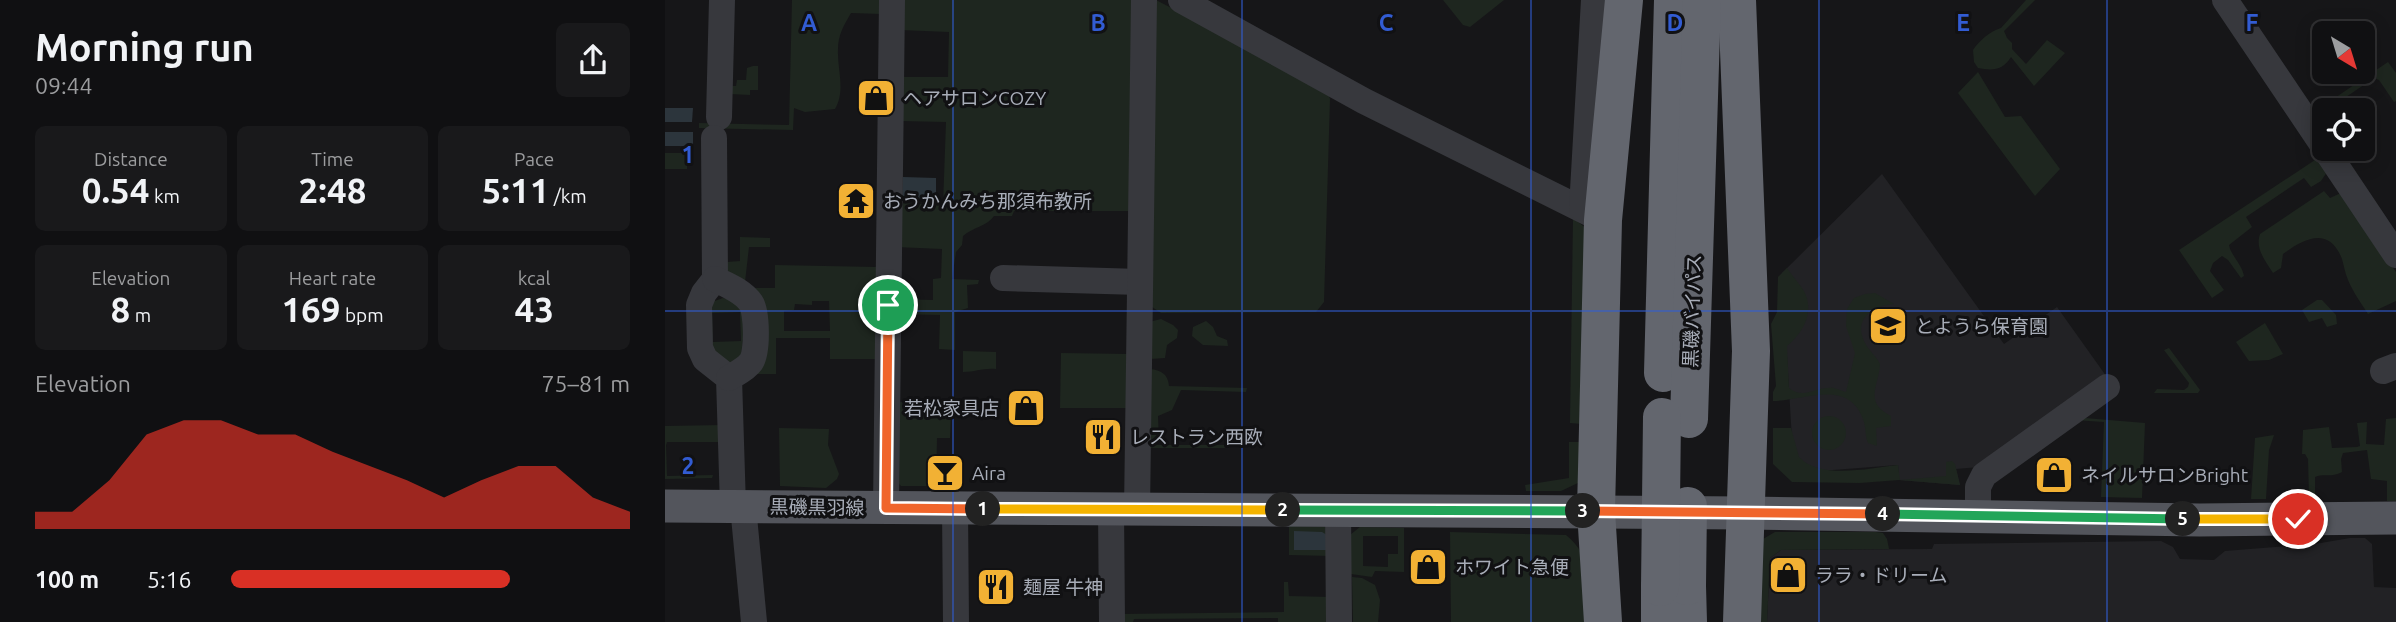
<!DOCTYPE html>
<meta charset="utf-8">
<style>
body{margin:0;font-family:Ubuntu,"Noto Sans JP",sans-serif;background:#19191b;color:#f1f3f6;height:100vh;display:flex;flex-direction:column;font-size:26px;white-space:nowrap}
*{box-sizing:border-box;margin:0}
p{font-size:23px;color:#9c9d9f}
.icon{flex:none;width:38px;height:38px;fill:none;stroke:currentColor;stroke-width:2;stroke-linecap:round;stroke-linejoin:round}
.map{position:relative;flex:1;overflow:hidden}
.side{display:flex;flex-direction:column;background:#101012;width:665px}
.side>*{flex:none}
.needle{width:46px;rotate:142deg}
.tools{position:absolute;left:1647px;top:21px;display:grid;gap:14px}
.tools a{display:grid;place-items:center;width:63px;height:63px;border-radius:10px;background:#101012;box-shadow:0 4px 18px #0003,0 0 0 2px #303032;font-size:35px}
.pin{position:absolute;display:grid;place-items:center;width:60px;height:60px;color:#fff;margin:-30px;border:4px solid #fff;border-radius:50%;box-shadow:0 2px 7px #0007}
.km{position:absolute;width:35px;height:35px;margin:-18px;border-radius:50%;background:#222;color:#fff;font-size:19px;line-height:35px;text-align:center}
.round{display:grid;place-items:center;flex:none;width:74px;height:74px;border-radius:10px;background:#19191b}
.head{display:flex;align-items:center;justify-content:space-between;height:119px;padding:0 35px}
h1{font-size:38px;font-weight:600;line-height:52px}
.figures{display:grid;grid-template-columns:repeat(3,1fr);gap:10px;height:119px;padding:7px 35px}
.figures div{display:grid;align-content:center;border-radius:10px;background:#19191b;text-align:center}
.figures b{font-size:35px;font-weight:600}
.figures small{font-size:19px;font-weight:400}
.figures p{font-size:19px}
.chart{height:196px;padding:14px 35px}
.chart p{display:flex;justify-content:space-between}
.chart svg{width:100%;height:126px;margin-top:7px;fill:#d93025;opacity:.7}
ul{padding:0 35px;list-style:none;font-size:23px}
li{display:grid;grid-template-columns:112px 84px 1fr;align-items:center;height:52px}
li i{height:18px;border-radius:9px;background:#d93025}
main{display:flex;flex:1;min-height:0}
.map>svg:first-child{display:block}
</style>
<main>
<section class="side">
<div class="head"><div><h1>Morning run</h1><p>09:44</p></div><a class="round"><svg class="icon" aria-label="share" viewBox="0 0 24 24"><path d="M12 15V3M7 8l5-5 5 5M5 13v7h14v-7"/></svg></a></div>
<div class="figures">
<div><p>Distance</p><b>0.54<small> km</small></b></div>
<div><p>Time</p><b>2:48</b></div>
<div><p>Pace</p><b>5:11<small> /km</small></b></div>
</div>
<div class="figures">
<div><p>Elevation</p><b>8<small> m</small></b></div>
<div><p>Heart rate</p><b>169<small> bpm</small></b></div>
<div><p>kcal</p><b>43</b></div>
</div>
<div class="chart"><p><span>Elevation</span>75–81 m</p>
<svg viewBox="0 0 160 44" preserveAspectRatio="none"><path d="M0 44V38L10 38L20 27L30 11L40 6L50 6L60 11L70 11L80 17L90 22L100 27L110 33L120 27L130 22L140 22L150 33L160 38V44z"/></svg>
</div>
<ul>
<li><b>100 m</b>5:16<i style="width:70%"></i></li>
</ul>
</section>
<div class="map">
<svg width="1731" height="622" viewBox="0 0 1731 622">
<rect width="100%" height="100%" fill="#161618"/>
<g fill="#222225">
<polygon points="1217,174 1339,344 1392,307 1444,380 1325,466 1291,469 1295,485 1234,480 1233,465 1129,473 1117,273"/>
<polygon points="1685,538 1700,538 1707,544 1709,587 1731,588 1731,622 1102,622 1105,558 1116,550 1267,549 1269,544 1496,541 1508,547 1515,559 1549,560 1560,551 1650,544"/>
</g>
<g fill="#1e261f" fill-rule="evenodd">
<path d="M127 0H216V14L186 13C179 25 173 35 173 49 172 70 181 90 170 109L140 112 129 108 128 130 34 128V123L124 125Z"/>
<path d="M236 0H491L662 89 665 99 659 302 651 312 496 313 484 305 463 211H349L347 216H329C321 227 308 227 298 236L297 245 291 252 287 279 314 280 313 284 302 285 303 308 290 312V350L274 349 275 315 230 314V299L268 300V279L276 278 277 249 231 247V203L278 205 281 122 235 121 236 77H283L284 32 235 30Z"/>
<polygon points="778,0 839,0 805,27 798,25"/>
<path d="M1361 0H1370L1339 31 1342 38 1347 43V49L1361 64 1382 40 1400 53 1369 86 1346 57C1338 70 1328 71 1313 68L1309 62 1308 50C1314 41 1325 31 1336 28Z"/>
<polygon points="1723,62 1731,73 1731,101 1729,102 1714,80 1709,78 1681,97 1680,104 1685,110 1669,108 1659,110 1657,117 1652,110"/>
<polygon points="88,66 93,66 93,90 85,90 85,95 65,94 65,86 71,86 72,80 81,80 82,68"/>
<polygon points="1313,72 1340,117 1356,116 1395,169 1370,196 1293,93"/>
<rect x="0" y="153" width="22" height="16"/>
<path d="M1653 158 1662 172 1656 181 1646 187 1639 178 1581 217 1587 227 1564 245C1566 256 1577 264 1579 276L1576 278 1563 260 1557 256 1548 263 1545 271 1559 290 1547 298 1514 250Z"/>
<path d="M1659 191 1665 198 1676 193 1731 272V301L1703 314C1696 303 1688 292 1683 280 1680 273 1679 266 1677 259 1664 225 1638 239 1618 254L1616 268 1608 273C1600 260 1590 249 1595 234Z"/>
<polygon points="908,218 922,229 917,424 905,423"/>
<path d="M75 237 105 238V247H84L80 282 87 288H110V265L211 267V359H165V338H111V374H86L74 281 62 270V262L75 261ZM147 301H164L165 331H119V311L129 310 130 304 147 305Z"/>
<path d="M1122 268C1127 276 1134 283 1139 291 1150 312 1138 333 1122 346L1124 388C1138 400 1153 386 1169 388 1170 388 1180 392 1181 392L1190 353 1181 326 1182 309 1189 298 1200 294 1210 293 1229 304C1210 305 1188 318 1199 341 1203 350 1211 356 1215 364 1214 386 1198 402 1226 416V426L1211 428 1212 446 1203 443C1200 436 1201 429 1199 422 1185 377 1140 401 1108 401V392L1111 386 1106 324 1112 312 1113 277Z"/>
<path d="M58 298 72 301 81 310 76 358 63 364 42 348 47 302ZM75 312 76 341 48 342 47 313Z"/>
<polygon points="1652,300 1657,300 1671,315 1672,324 1662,327 1657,318 1644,322 1637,310"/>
<polygon points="496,319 508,325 513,330 512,338 502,345 500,358 485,359 484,322"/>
<polygon points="541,321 548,327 552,336 562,340 563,346 538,345 527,336 528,327"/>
<polygon points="1600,323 1618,354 1604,360 1584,361 1571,342"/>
<polygon points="1504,348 1535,390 1533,393 1489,393 1492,389 1519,390 1523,387 1524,383 1499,350"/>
<path d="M298 351 331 352V369C317 368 311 372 298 372Z"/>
<polygon points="396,353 464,354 463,408 395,408"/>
<path d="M485 369C496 370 503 374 504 386L582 388 581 392 516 390 507 410 493 416 494 441 492 445H559L560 448H486Z"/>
<polygon points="229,402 307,403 306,408 289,408 286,414 285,438 272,438 271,486 236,486 228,477"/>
<circle cx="1164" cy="433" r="17"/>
<polygon points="1408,417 1480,423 1477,498 1436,497 1439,422 1408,420"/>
<path d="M1731 418V501H1722V481L1706 479 1702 450 1678 453 1676 459 1677 472C1666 478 1659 473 1650 477V502L1647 506C1638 506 1631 505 1627 497L1632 491 1638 493 1639 497H1644L1643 459 1640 454H1637L1638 430 1664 427 1667 448 1692 447 1695 446 1692 423 1702 422 1701 444 1719 445 1721 419Z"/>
<polygon points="58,425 58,442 2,442 1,445 2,476 48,475 47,478 0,479 0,426"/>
<polygon points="114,428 164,429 163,445 174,474 172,479 161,488 115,486"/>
<path d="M1108 428H1126L1134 457C1156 480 1204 468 1233 465L1235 480 1281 476V462L1287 461 1290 464 1295 485 1234 480 1195 483 1127 482 1108 464Z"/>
<polygon points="1609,435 1604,450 1601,499 1586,499 1590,438"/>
<polygon points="904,442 918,442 915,482 896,491 861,491 860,485 904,478"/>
<polygon points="624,526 660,527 666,556 624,555"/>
<path d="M695 527 739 528V572L710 571 707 577 686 574 685 535ZM698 536H733V554H723V567L698 566Z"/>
<path d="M785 532 901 535C929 557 923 589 925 622H786Z"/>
<polygon points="1110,532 1211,532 1218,533 1222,539 1224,549 1116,550 1105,558 1102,622 1092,622 1098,539"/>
<polygon points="687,577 697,578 710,585 715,600 713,622 688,622"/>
<polygon points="619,582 623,582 624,596 666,597 666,622 613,622 613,618 469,619 468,622 455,622 455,614 619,612"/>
</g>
<g fill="#2c353c">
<polygon points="0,108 28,108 27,122 0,122"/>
<rect x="0" y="132" width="28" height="14"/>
<polygon points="238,177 271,178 271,199 237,198"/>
<polygon points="629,531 657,532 662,535 661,550 629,550"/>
</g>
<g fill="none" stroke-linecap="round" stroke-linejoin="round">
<g stroke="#37383d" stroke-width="26">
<polyline points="516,0 699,101 938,220"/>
<polyline points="1560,0 1659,147"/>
<polyline points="54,117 57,0"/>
<polyline points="49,138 50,279 39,293 34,305 35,348 40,359 64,378 68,507"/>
<polyline points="1660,149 1731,255"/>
<polyline points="917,208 929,0"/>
<polyline points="338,278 475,282"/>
<path d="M50 279C62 285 78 291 86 303 92 312 93 352 86 362 81 369 72 373 64 378"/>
<polyline points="1718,371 1731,366"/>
<polyline points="78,506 89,622"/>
<polyline points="221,508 227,0"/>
<polyline points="290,508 291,622"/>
<polyline points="446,509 447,622"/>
<polyline points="472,510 479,0"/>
<polyline points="673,510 674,622"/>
<polyline points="1313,515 1313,487 1319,475 1442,387"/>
</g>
<polyline stroke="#53555c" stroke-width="33" points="0,506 1082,513 1535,520 1731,518"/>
<g stroke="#63666e" stroke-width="38">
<polyline points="1072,0 1086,351 1077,622"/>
<polyline points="998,373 1008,0"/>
<polyline points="1024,419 1037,0"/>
<polyline points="1022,586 1023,622"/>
<polyline points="995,587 995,622"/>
<polyline points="938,622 931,511 938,220 959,0"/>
</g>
<g stroke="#63666e" stroke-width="38">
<polyline points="1022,586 1023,506"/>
<polyline points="995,587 997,417"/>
</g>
</g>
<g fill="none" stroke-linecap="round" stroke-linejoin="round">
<g stroke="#fff" stroke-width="14">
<polyline id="split-1" points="223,305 221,508 318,509"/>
</g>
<g stroke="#fff" stroke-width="14">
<polyline id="split-2" points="318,509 618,510"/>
</g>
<g stroke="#fff" stroke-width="14">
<polyline id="split-3" points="618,510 918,511"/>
</g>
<g stroke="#fff" stroke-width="14">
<polyline id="split-4" points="918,511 1218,514"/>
</g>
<g stroke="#fff" stroke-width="14">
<polyline id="split-5" points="1218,514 1518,519"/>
</g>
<g stroke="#fff" stroke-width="14">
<polyline id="split-6" points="1518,519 1633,519"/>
</g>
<use href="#split-1" stroke="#f0652b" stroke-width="9"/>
<use href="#split-2" stroke="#f5b400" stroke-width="9"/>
<use href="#split-3" stroke="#22a559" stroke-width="9"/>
<use href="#split-4" stroke="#f0652b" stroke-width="9"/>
<use href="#split-5" stroke="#22a559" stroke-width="9"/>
<use href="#split-6" stroke="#f5b400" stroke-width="9"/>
</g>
<path fill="none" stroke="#325cd3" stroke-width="2" stroke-opacity="0.55" d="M288 0V622M577 0V622M866 0V622M1154 0V622M1442 0V622M0 311H1731"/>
<defs>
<g id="shop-square" transform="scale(2.0125)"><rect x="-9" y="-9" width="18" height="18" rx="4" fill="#f2b134" stroke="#111113"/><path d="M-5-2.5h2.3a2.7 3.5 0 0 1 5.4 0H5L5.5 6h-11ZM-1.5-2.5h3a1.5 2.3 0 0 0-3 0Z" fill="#111"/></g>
<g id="temple-square" transform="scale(2.0125)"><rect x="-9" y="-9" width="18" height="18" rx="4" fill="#f2b134" stroke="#111113"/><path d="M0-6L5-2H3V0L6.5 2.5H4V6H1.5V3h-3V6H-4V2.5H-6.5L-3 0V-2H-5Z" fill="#111"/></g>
<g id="school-square" transform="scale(2.0125)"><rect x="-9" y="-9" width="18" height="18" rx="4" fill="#f2b134" stroke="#111113"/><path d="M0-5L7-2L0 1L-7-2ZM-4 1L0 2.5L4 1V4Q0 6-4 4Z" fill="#111"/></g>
<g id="restaurant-square" transform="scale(2.0125)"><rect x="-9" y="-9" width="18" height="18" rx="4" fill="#f2b134" stroke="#111113"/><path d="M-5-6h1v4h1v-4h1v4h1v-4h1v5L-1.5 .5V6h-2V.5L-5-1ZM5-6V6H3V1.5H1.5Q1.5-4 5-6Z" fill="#111"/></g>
<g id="bar-square" transform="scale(2.0125)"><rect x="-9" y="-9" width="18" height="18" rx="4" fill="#f2b134" stroke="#111113"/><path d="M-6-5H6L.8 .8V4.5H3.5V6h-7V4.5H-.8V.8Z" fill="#111"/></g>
</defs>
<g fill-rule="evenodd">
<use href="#shop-square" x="211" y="98"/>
<use href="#temple-square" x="191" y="201"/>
<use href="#school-square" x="1223" y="326"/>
<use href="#shop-square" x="361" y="408"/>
<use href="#restaurant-square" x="438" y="437"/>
<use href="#bar-square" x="280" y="473"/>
<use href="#shop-square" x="1389" y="475"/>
<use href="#shop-square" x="763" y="567"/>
<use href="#shop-square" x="1123" y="575"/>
<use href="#restaurant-square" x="331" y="587"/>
</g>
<g text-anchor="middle" stroke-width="6" stroke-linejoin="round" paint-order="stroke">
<g font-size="19" fill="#a8adb8" stroke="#111113" text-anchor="start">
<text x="238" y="105">ヘアサロンCOZY</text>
<text x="218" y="208">おうかんみち那須布教所</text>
<text x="1250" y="333">とようら保育園</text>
<text x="334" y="415" text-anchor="end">若松家具店</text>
<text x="465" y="444">レストラン西欧</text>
<text x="307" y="480">Aira</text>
<text x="1416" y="482">ネイルサロンBright</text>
<text x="790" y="574">ホワイト急便</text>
<text x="1150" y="582">ララ・ドリーム</text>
<text x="358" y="594">麺屋 牛神</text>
</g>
<g font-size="19" fill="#a8adb8" stroke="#111113">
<text transform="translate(1027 311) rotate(-88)" y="7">黒磯バイパス</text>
<text transform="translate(152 507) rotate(1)" y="7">黒磯黒羽線</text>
</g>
</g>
<g font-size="23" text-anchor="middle" font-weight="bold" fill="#325cd3" stroke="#111113" stroke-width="6" stroke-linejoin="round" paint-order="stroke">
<text x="144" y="31">A</text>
<text x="433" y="31">B</text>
<text x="721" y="31">C</text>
<text x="1010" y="31">D</text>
<text x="1298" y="31">E</text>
<text x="1587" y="31">F</text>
<text x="23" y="163">1</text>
<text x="23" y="474">2</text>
</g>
</svg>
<div class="tools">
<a><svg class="needle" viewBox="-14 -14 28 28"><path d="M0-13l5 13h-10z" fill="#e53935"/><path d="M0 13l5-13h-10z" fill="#9c9d9f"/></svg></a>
<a><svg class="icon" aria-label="locate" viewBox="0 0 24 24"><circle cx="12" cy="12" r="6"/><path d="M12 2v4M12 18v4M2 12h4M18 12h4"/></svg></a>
</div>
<div class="pin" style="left:223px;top:305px;background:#1e9e55"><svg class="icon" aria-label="arrive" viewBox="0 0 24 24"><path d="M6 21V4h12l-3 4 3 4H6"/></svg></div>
<div class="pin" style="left:1633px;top:519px;background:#d93025"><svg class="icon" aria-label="check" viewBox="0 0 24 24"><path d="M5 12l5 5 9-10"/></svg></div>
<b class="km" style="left:318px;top:509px">1</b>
<b class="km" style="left:618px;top:510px">2</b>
<b class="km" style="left:918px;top:511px">3</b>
<b class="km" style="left:1218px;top:514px">4</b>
<b class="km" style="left:1518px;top:519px">5</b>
</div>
</main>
